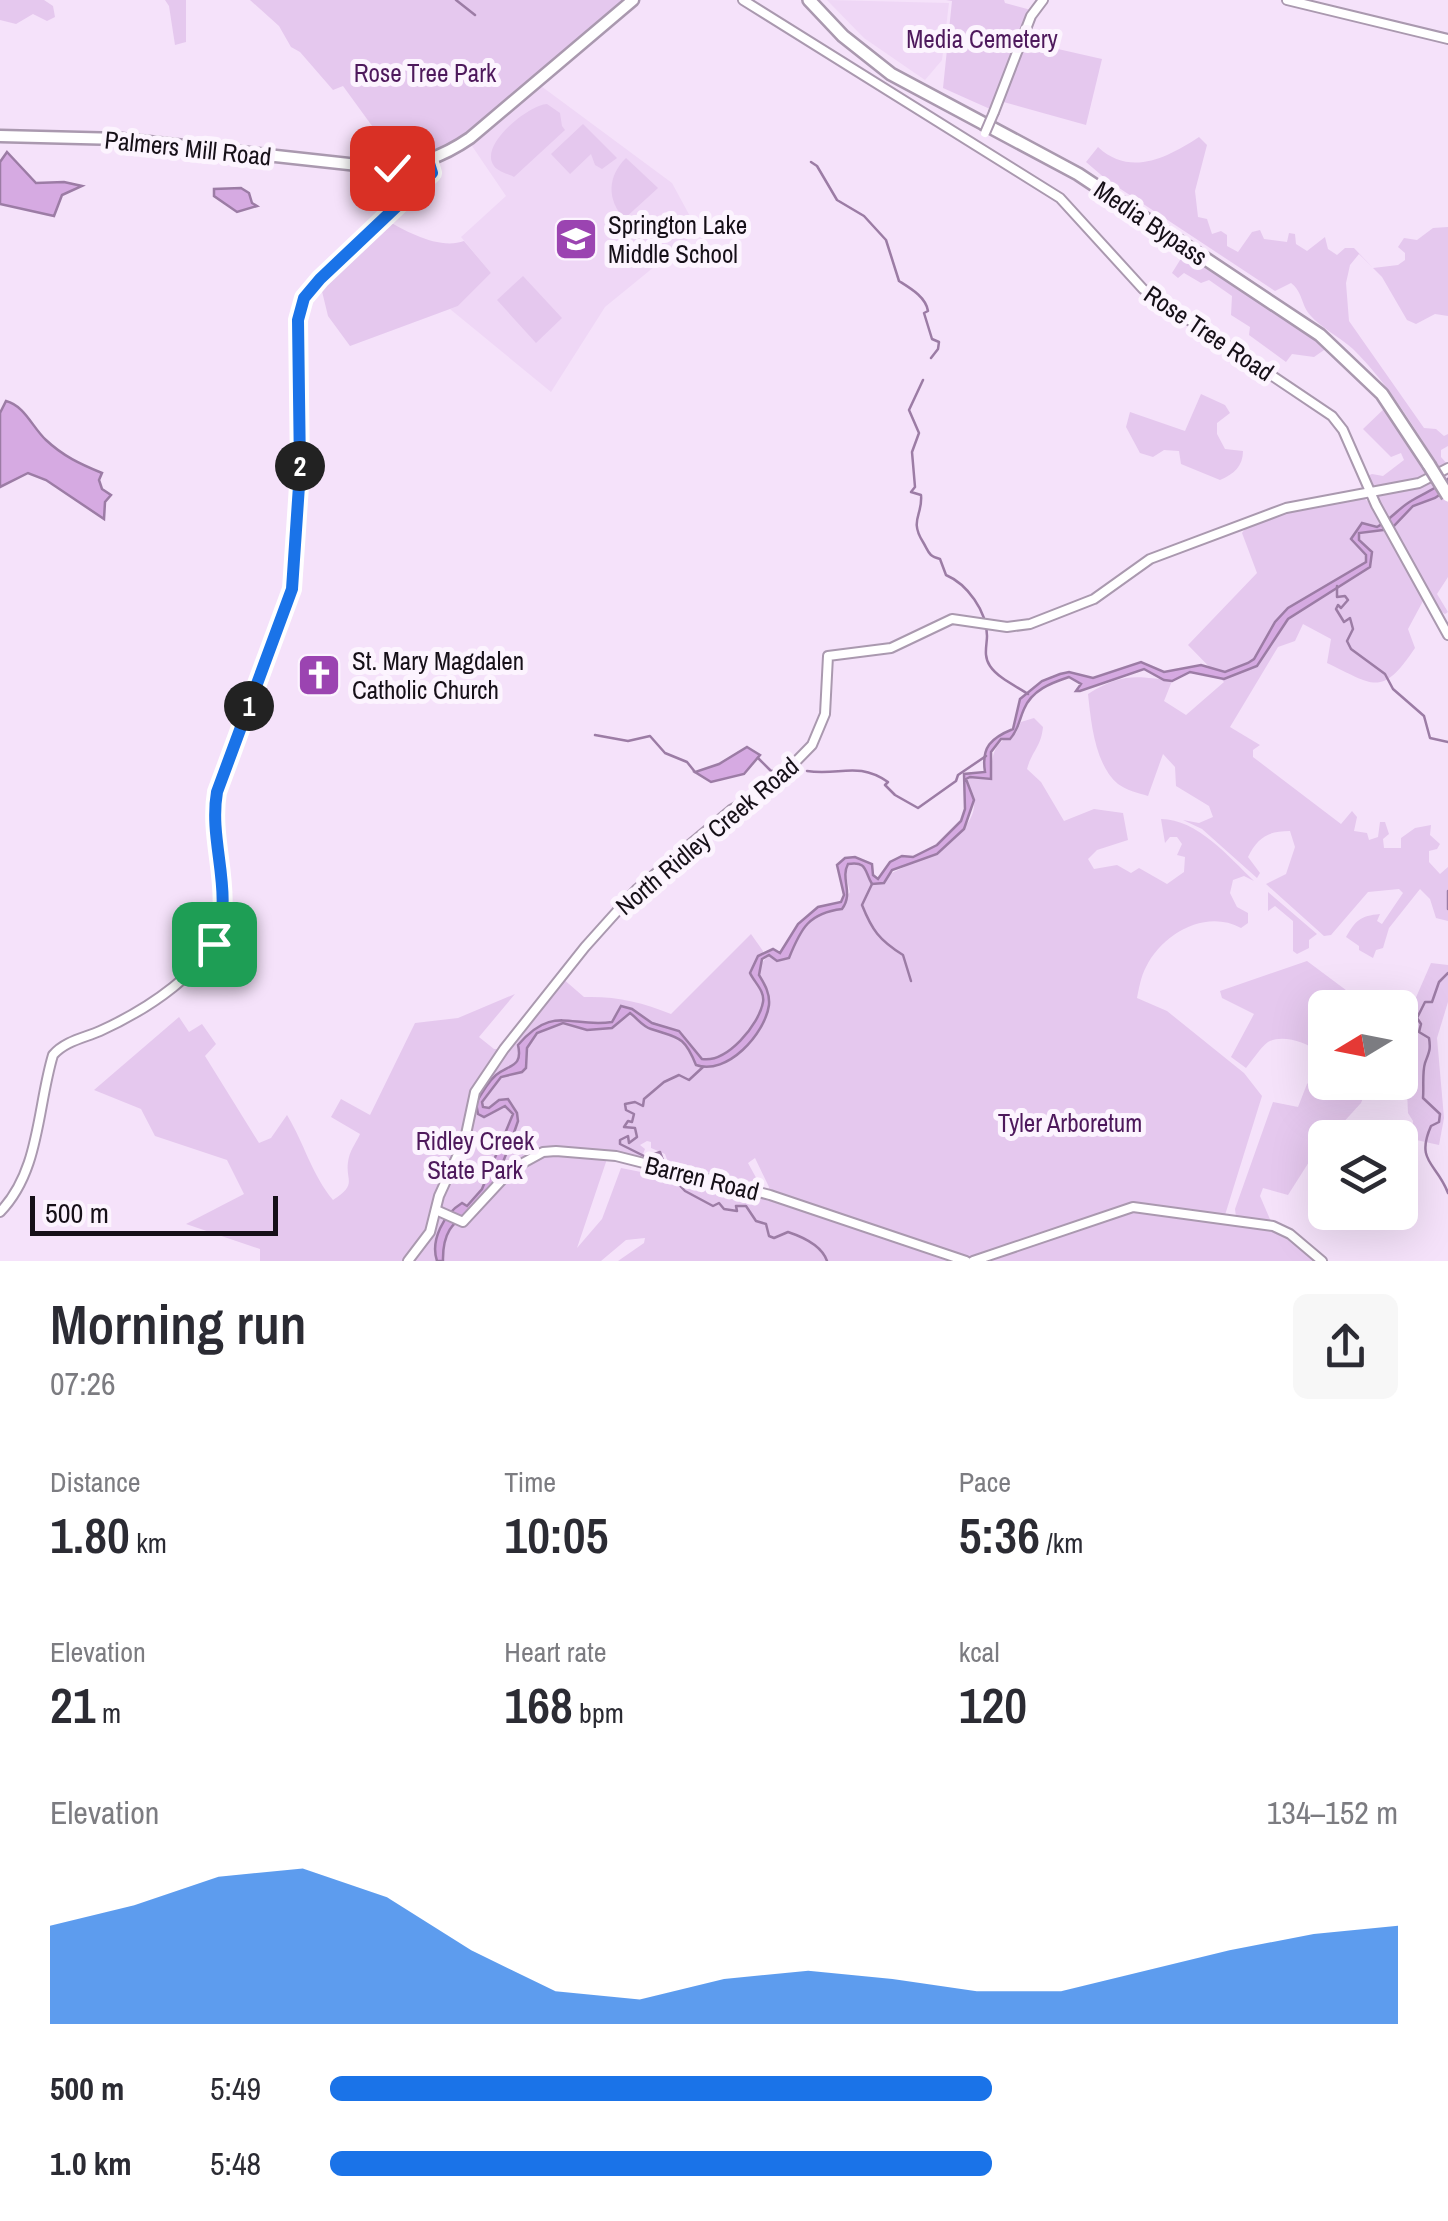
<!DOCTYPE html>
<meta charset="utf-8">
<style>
body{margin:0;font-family:"Archivo Narrow",sans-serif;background:#f7f7f7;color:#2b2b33;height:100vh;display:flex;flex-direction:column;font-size:38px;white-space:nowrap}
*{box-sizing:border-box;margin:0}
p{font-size:32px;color:#7c7c81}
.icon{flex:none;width:55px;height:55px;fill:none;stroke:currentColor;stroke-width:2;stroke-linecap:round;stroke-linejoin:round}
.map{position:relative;height:1261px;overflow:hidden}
.drawer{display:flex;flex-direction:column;background:#fff;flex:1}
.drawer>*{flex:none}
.needle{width:65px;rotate:260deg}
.fabs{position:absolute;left:1308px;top:990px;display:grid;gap:20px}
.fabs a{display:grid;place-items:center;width:110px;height:110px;border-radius:15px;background:#fff;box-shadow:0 10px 40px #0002;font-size:50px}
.scale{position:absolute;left:30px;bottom:25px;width:248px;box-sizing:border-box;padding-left:10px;border:5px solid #161018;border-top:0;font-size:28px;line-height:35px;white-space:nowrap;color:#161018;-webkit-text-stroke:8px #fcf4fe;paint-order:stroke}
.pin{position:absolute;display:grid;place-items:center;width:85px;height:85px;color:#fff;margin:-42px;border-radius:20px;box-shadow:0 5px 15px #0006}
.km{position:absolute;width:50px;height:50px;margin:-25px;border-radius:50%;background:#222;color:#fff;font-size:28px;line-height:50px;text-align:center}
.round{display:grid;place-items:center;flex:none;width:105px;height:105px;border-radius:15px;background:#f7f7f7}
.headline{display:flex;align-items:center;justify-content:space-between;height:170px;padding:0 50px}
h1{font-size:55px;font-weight:600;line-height:75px}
.figures{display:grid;grid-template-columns:repeat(3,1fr);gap:15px;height:170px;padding:10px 50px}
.figures div{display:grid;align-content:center}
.figures b{font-size:50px;font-weight:600}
.figures small{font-size:28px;font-weight:400}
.figures p{font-size:28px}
.chart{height:280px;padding:20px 50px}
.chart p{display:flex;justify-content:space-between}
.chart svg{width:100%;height:180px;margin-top:10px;fill:#1a73e8;opacity:.7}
ul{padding:0 50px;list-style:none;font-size:32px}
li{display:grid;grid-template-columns:160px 120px 1fr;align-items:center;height:75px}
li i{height:25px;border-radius:12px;background:#1a73e8}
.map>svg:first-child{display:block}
</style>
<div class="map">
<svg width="1448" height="1261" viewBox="0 0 1448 1261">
<rect width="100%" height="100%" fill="#f5e2fa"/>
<g fill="#efd7f6">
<polygon points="827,0 949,3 942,60 925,80 864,38"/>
<polygon points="541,86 672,183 698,231 605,307 551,392 450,309 458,306 491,273 461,237 506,196 472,146"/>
</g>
<g fill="#e5c8ee" fill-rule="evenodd">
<polygon points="0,0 44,0 53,6 55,17 47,21 33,14 16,24 0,20"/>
<polygon points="165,0 186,0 186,42 175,45 169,6"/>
<polygon points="250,0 625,0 465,135 427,155 399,163 343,86 333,90 300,52 291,47 279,26"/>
<polygon points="946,0 1004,0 1005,3 1031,10 990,109 943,88 952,1"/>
<polygon points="1027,42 1102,59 1086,125 1000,101"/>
<path d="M547 104 560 113 562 126 565 130 514 177C509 174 498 172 494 166 478 145 529 105 547 104Z"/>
<polygon points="583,124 617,158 602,169 595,165 591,154 570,174 551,154"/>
<path d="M1199 137 1207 145 1195 191 1198 217 1207 219 1212 234 1221 231 1227 235V246L1238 252 1252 232 1260 230 1264 239 1287 242 1289 233 1295 234 1296 244 1307 251 1325 237 1328 249 1337 255 1345 248H1354L1373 268 1398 265 1405 260V253L1398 247 1404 238 1417 240 1433 228 1448 227V316L1435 314 1416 324 1407 320 1382 277 1359 254 1350 265 1346 283 1349 321 1424 428 1436 429 1444 436 1448 434V446L1441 450V457L1448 465 1441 471C1414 427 1390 386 1353 349 1340 337 1321 328 1310 315 1301 305 1303 292 1291 283L1275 291 1107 180 1086 162 1098 147C1130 177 1167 158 1199 137Z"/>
<path d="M626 158 658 188 624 219C607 199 607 177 626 158Z"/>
<path d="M386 220C407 232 440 250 464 241L491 273 458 306 350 346 328 316 319 279Z"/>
<polygon points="1185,252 1327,348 1314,357 1292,354 1286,362 1249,335 1250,327 1231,315 1232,296 1209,280 1201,283 1184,273 1178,278 1172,273"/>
<polygon points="523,276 562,318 536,343 497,300"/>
<path d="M1201 394 1225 405 1230 413 1217 423V434L1225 449 1243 451C1243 466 1234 474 1220 480L1181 464 1179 451 1164 450 1153 457 1140 453 1126 427 1130 412 1185 431Z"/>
<polygon points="1386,407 1431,475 1371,490 1365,477 1372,474 1383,476 1404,460 1401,453 1391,457 1363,429"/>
<polygon points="1435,481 1439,486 1407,503 1387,521 1377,502 1380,494 1410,490"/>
<polygon points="1442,493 1448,502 1448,577 1437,594 1448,612 1445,614 1436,608 1391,529 1413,506"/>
<path d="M1362 497 1373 505 1423 601 1408 629 1415 648C1382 697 1375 686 1327 663L1331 639 1303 624 1295 641 1278 647 1230 727 1260 745 1253 750V757L1341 824 1352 811 1357 817 1354 831 1367 833 1369 840 1378 837 1380 822H1385L1389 834 1383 839 1384 848H1401V838L1415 828 1431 825 1430 835 1440 844 1437 849 1429 851V862L1440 874 1448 867V921L1436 918 1430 899 1420 889 1389 928 1383 948 1376 950 1373 958 1359 950V946L1346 937C1356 920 1360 916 1380 914L1377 921 1382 924 1403 893 1399 889 1368 892 1331 935 1324 936 1266 884 1286 874 1295 847 1290 831C1268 831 1258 837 1248 857L1260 873 1257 878 1202 829 1183 820 1199 823 1213 817 1209 806 1176 786 1175 767 1163 754 1148 796C1138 793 1126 790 1118 784 1095 765 1091 722 1088 694 1122 673 1136 676 1172 681L1164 701 1186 715 1224 682 1188 645 1257 573 1242 533C1258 509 1333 502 1362 497Z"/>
<path d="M1034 718 1043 727C1041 747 1032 751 1027 769L1041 782 1064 821 1094 809 1123 813 1128 840 1097 850 1088 859 1094 869 1117 865 1131 873 1139 868 1167 884 1184 872 1185 857 1177 855 1182 844 1177 837H1170L1165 843 1161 819C1197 819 1229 857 1254 881L1244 876 1233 880 1230 893 1237 907 1248 913V923L1241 928C1206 909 1163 933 1146 967 1141 976 1139 988 1137 998L1167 1011 1244 1073 1262 1096 1225 1215 1198 1212 1273 1226 1322 1261H618L644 1243 645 1238 626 1240 601 1261H260V1249L186 1224 244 1194 227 1160 155 1136 141 1109 94 1090 179 1017 189 1032 202 1024 216 1044 205 1056 259 1143 271 1138 287 1115C304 1143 312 1175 333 1200 360 1182 343 1181 349 1157 351 1149 357 1141 360 1134L331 1117 341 1099 370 1115 415 1023 458 1018 515 994 479 1037 494 1049H504L562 978 584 997C616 996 642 1002 671 1014L751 934 763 951 759 967 769 954 789 958C798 937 809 909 836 910L850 892 845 872 848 863C867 861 864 871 872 884 899 866 977 841 974 802 973 795 968 787 966 780L969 777 991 779C992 755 992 743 1016 733L1021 722ZM647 1141 651 1142V1148L665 1154 669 1165 680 1169 686 1164 691 1171 757 1188 759 1183 748 1163 755 1158 769 1187 768 1192 664 1167 661 1176 621 1168 602 1219 577 1248 607 1159 618 1154 658 1163 643 1154 645 1149 640 1145Z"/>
<polygon points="1268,892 1317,934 1309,940 1309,948 1297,954 1293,951 1293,921 1275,906 1268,911"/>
<path d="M1307 961 1366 1005 1325 1008V1082L1369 1083 1361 1103 1330 1137 1325 1138V1176L1309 1162 1288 1195 1263 1188 1260 1196 1272 1224 1236 1217 1235 1209 1273 1102 1298 1107 1307 1084 1320 1071 1317 1051C1306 1042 1282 1034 1268 1042 1260 1048 1252 1061 1246 1068L1231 1057 1254 1014 1222 998 1220 991Z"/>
<polygon points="1431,963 1448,965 1448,1002 1437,1038 1444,1118 1439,1145 1412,1139 1413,1121 1408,1113 1404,1025"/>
</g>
<g fill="#d6aae2" stroke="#9c7ca5" stroke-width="2.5">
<polygon points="7,152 36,183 64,182 82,186 62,195 54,216 0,204 0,162"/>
<polygon points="241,188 249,193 252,203 257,206 237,212 214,196 214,189"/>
<path d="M6 401C25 406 32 427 46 440 63 456 80 464 102 473L99 480 102 489 111 495 105 502 104 519 46 480 28 473 0 487V413Z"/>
<path d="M1448 479V489L1435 498 1413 506 1391 529 1359 533V540L1372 552 1370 567 1288 619 1257 666 1224 679 1190 672 1172 681 1164 680 1144 669 1080 691H1076L1081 684 1069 677C1051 683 1032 690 1024 709 1019 720 1019 729 1010 739H1001L991 752V779L970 777 966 779 974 800 964 829 937 854 892 870 884 883 872 884C864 871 868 861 848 864 840 879 854 893 842 909 809 913 801 928 789 958L777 961 769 955 762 959 759 975C765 985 770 993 769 1005 765 1034 727 1076 696 1065 684 1035 678 1038 651 1029 642 1026 638 1019 630 1013L612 1028 587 1030 563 1023 537 1033 527 1048 526 1068 522 1072 501 1077 482 1102 483 1107 489 1108 499 1100 508 1099 517 1113 518 1121C512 1139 500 1172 491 1187 470 1220 442 1215 443 1261H437C430 1240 444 1214 462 1203L467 1206 482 1189 513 1114 505 1106 484 1117 478 1114 476 1103C481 1094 488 1082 496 1075 510 1064 523 1067 518 1045 553 1004 570 1028 612 1022L621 1006 632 1009 652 1023 679 1031 702 1059C727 1063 759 1025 763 1002 765 991 754 982 750 973L758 956 773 949 780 953 798 924 818 907 841 902 844 895 837 865 845 858 855 857 872 864 873 875 878 879 890 862 902 856 913 857 937 845 961 821 965 809 964 774 985 772C981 747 991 738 1013 729L1020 699 1042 681 1060 674 1069 672 1093 678 1141 662 1164 672 1201 665 1225 672 1248 663 1254 659 1275 622 1288 608 1366 562V555L1351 539 1362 523 1377 527C1390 520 1399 508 1411 501 1424 493 1436 489 1448 479Z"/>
<polygon points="747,747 760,755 744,774 711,782 695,772 719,764"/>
</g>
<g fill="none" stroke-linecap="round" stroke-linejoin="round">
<g stroke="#9c7ca5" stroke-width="2.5">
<polyline points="456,0 475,15"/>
<path d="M811 162 817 166 837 200 864 216 886 240 899 281C910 288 926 297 928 311L924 313 932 339 939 342 938 349 931 358"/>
<path d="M923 380 909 410 919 433 912 452 915 487 911 492 921 495C923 515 909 520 923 542 929 552 928 556 940 559L946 575C967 584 987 611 987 636 987 645 983 656 990 666 998 678 1016 686 1028 694"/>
<polyline points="1337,586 1337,597 1345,596 1348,600 1341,608 1338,605 1336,609 1344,622 1350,618 1353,629 1347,641 1351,649 1385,674 1393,689 1424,716 1430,738 1448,742"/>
<polyline points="595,735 628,741 650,736 665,753 687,762 695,772"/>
<polyline points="758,758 771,771 781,770"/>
<path d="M807 771C840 776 857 761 888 782L885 785 895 795 918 808C932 798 942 791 956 781L958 775 986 756"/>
<path d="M872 884 862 905C872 930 879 940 903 955L911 981"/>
<polyline points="1448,891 1448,909"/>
<path d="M1448 973 1439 982 1432 1002H1425L1417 1018 1421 1024 1419 1032 1429 1038C1431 1050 1429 1052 1425 1063 1422 1073 1424 1088 1423 1098L1440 1114 1439 1122 1431 1126C1415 1162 1437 1163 1448 1193"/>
<polyline points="665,1166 660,1152 646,1157 620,1144 620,1140 628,1136 629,1143 637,1137 635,1128 624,1127 628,1121 632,1122 634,1114 626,1110 625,1104 635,1102 643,1106 644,1099 664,1082 679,1075 689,1080 703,1067"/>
<path d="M669 1174 685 1191 713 1206 719 1203 724 1209 737 1211 736 1206H746L756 1221 766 1224 769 1236 774 1238 788 1232C803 1237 822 1246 827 1261"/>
</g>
<g stroke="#aa99af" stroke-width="12">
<g id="secondary">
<polyline points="743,0 1060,198 1143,289 1332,416 1343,430 1376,505 1448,635"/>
<polyline points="1287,0 1448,39"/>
<polyline points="994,112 1031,16 1043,0"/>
<polyline points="436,1210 463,1222 512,1169 543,1152 556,1151 616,1156 770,1195 966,1261"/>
<path d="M0 1212C40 1171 37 1108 53 1055 65 1041 84 1038 100 1031 144 1011 210 971 222 921 232 879 209 835 217 792L292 589 300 471 297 335 303 301 333 264 430 176 432 171 428 160"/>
<polyline points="408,1261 430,1232 439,1196 465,1139 475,1092 504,1049 585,947 637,889 731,810 771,787 812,745 825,714 828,656 891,648 952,619 1007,627 1030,624 1094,599 1150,559 1286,508 1419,483 1448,468"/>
<polyline points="973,1261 1133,1207 1273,1226 1290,1234 1322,1261"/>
</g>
</g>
<g stroke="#aa99af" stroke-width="15">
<path id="primary" d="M0 136 121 139 376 167C411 169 441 158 470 138L633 0"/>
</g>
<g stroke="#aa99af" stroke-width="16">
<polyline id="highway" points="809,0 843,36 891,74 1078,174 1320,335 1382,394 1429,465"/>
</g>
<use href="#secondary" stroke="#fff" stroke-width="8"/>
<use href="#primary" stroke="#fff" stroke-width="10"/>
<use href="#highway" stroke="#fff" stroke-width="11"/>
<g stroke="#aa99af" stroke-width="12" stroke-linecap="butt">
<polyline id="secondary-bridge" points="985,133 994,112"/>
</g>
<g stroke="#aa99af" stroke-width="16" stroke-linecap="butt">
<polyline id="highway-bridge" points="1429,465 1448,496"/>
</g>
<use href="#secondary-bridge" stroke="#fff" stroke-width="8"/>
<use href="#highway-bridge" stroke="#fff" stroke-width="11"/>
</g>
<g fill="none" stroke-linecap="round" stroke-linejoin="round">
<g stroke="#fff" stroke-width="20">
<path id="route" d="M214 944C236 894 208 844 217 792L292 589 300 471 298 320 304 298 320 279 432 173 428 160 392 168"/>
</g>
<use href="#route" stroke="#1a73e8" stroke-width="12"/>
</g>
<defs>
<g id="school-square" transform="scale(2.25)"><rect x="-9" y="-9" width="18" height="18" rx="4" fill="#9b44b1" stroke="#fcf4fe"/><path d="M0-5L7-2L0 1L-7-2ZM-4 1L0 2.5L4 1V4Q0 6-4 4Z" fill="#fff"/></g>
<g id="church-square" transform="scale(2.25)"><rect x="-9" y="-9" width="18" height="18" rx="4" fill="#9b44b1" stroke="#fcf4fe"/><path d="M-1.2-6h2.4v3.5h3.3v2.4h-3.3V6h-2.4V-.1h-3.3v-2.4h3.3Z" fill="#fff"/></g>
</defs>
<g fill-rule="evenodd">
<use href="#school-square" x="576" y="239"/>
<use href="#church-square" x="319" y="675"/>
</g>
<g text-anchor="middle" stroke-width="10" stroke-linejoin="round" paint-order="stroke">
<g font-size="25" fill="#4e195c" stroke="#fcf4fe">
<text x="982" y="48">Media Cemetery</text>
<text x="425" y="82">Rose Tree Park</text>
<text x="1070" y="1132">Tyler Arboretum</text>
<text x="475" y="1150">Ridley Creek<tspan x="475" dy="29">State Park</tspan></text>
</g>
<g font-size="25" fill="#161018" stroke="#fcf4fe">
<text transform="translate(188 148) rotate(6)" y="9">Palmers Mill Road</text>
<text transform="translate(1151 223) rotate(34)" y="9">Media Bypass</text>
<text transform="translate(1209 333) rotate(34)" y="9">Rose Tree Road</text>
<text transform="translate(707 836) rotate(-40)" y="9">North Ridley Creek Road</text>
<text transform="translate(702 1178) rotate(14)" y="9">Barren Road</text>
</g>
<g font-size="25" fill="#161018" stroke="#fcf4fe" text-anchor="start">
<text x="608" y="234">Springton Lake<tspan x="608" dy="29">Middle School</tspan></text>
<text x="352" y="670">St. Mary Magdalen<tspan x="352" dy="29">Catholic Church</tspan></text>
</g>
</g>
</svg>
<div class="fabs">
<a><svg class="needle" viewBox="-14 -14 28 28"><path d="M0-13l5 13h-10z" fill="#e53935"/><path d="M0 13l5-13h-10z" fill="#7c7c81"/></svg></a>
<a><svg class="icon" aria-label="layers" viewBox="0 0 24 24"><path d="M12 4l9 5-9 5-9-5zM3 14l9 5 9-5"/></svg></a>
</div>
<div class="scale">500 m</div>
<div class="pin" style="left:214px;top:944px;background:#1e9e55"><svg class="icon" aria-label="arrive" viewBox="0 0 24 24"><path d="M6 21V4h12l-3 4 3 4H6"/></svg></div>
<div class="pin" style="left:392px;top:168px;background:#d93025"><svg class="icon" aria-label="check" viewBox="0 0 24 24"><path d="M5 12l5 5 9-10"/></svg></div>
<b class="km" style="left:249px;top:706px">1</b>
<b class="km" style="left:300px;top:466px">2</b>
</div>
<section class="drawer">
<div class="headline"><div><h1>Morning run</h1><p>07:26</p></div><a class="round"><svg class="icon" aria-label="share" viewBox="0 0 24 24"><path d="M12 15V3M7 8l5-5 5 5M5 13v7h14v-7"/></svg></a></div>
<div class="figures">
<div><p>Distance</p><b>1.80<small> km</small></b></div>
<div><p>Time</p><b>10:05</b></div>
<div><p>Pace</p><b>5:36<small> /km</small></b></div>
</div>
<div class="figures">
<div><p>Elevation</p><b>21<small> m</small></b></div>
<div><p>Heart rate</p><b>168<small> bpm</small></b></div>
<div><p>kcal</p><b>120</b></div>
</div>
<div class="chart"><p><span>Elevation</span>134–152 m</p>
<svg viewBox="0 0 160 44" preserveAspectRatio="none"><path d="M0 44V20L10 15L20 8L30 6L40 13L50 26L60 36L70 38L80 33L90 31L100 33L110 36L120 36L130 31L140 26L150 22L160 20V44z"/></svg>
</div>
<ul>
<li><b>500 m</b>5:49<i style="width:62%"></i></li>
<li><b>1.0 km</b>5:48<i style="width:62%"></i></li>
</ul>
</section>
